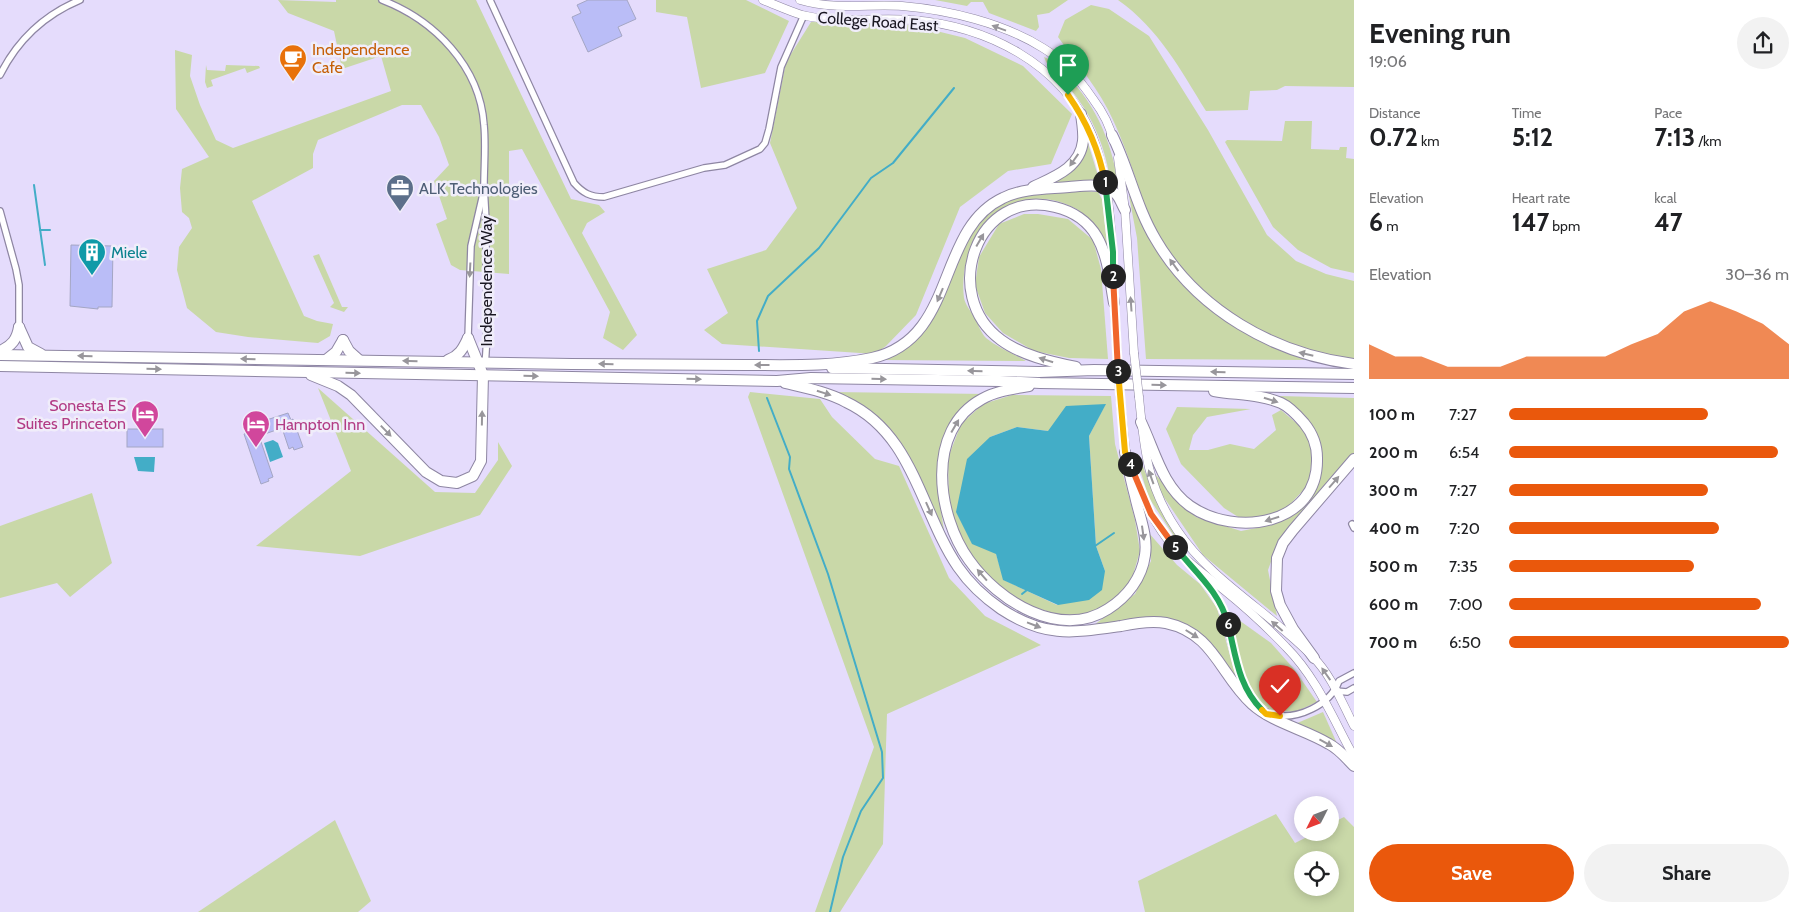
<!DOCTYPE html>
<meta charset="utf-8">
<style>
body{margin:0;font-family:Cabin,sans-serif;background:#f2f2f2;color:#202124;height:100vh;display:flex;flex-direction:column;font-size:19px;white-space:nowrap}
*{box-sizing:border-box;margin:0}
p{font-size:16px;color:#757577}
.icon{flex:none;width:28px;height:28px;fill:none;stroke:currentColor;stroke-width:2;stroke-linecap:round;stroke-linejoin:round}
.map{position:relative;flex:1;overflow:hidden}
.side{display:flex;flex-direction:column;background:#fff;width:450px}
.side>*{flex:none}
.needle{width:32px;rotate:228deg}
.buttons{position:absolute;left:1294px;top:796px;display:grid;gap:10px}
.buttons a{display:grid;place-items:center;width:45px;height:45px;border-radius:50%;background:#fff;box-shadow:0 2px 12px #0003;font-size:25px}
.pin{position:absolute;display:grid;place-items:center;width:42px;height:42px;color:#fff;margin:-51px -21px;border-radius:50% 50% 50% 0;rotate:-45deg;box-shadow:0 0 5px #0007}
.pin .icon{rotate:45deg}
.km{position:absolute;width:25px;height:25px;margin:-12px;border-radius:50%;background:#222;color:#fff;font-size:14px;line-height:25px;text-align:center}
.round{display:grid;place-items:center;flex:none;width:52px;height:52px;border-radius:26px;background:#f2f2f2}
.head{display:flex;align-items:center;justify-content:space-between;height:85px;padding:0 15px}
h1{font-size:28px;font-weight:800;line-height:38px}
.metrics{display:grid;grid-template-columns:repeat(3,1fr);gap:8px;height:85px;padding:5px 15px}
.metrics div{display:grid;align-content:center}
.metrics b{font-size:25px;font-weight:800}
.metrics small{font-size:14px;font-weight:400}
.metrics p{font-size:14px}
.chart{height:140px;padding:10px 15px}
.chart p{display:flex;justify-content:space-between}
.chart svg{width:100%;height:90px;margin-top:5px;fill:#ea580c;opacity:.7}
.primary-button{display:flex;gap:10px;margin-top:auto;padding:10px 15px}
.primary-button a{flex:1;height:58px;border-radius:30px;background:#ea580c;color:#fff;font-size:20px;font-weight:800;line-height:58px;text-align:center}
.primary-button a+a{background:#f2f2f2;color:#202124}
ul{padding:0 15px;list-style:none;font-size:16px}
li{display:grid;grid-template-columns:80px 60px 1fr;align-items:center;height:38px}
li i{height:12px;border-radius:6px;background:#ea580c}
main{display:flex;flex:1;min-height:0}
.map>svg:first-child{display:block}
</style>
<main>
<div class="map">
<svg width="1354" height="912" viewBox="0 0 1354 912">
<rect width="100%" height="100%" fill="#e5dcfc"/>
<g fill="#c9d8a8" fill-rule="evenodd">
<polygon points="278,0 336,2 336,0 476,0 571,199 599,205 605,212 587,223 582,233 637,335 623,350 603,338 610,312 522,149 509,151 509,274 460,270 451,265 436,224 447,219 434,181 449,165 439,137 421,105 402,105 318,140 313,154 313,168 252,201 304,316 317,321 333,324 330,336 318,343 248,337 216,332 187,308 177,270 179,247 192,228 189,218 182,212 180,188 182,169 209,157 176,109 175,50 192,55 190,76 200,105 216,140 233,148 391,91 381,56 342,69 334,31 288,13"/>
<polygon points="656,0 746,0 789,21 765,73 701,88 687,17 656,12"/>
<polygon points="935,0 1068,0 1049,13 1037,15 1039,27 1036,31 989,13 983,2 971,2 967,6"/>
<path d="M1118 0H1354V87L1285 86 1277 90 1250 91 1248 110 1206 111C1180 69 1159 29 1118 0Z"/>
<path d="M1091 5 1109 9 1149 36 1208 130 1267 235 1296 261 1326 274 1354 281V360C1286 348 1233 324 1186 273 1179 265 1171 258 1166 250 1142 209 1133 162 1113 120 1100 90 1077 64 1058 37L1065 20Z"/>
<polygon points="811,22 912,25 965,38 1023,66 1072,114 1051,164 1008,171 960,207 916,315 886,346 875,354 722,344 704,330 728,313 707,269 766,250 797,208 770,143 786,62"/>
<path d="M1044 57C1052 60 1059 68 1065 74 1098 106 1113 146 1119 190L1111 185C1106 149 1094 118 1071 90 1063 79 1048 70 1044 57Z"/>
<polygon points="206,65 207,70 225,71 226,65 259,66 260,68 247,73 245,68 211,80 213,86 207,88 205,82"/>
<polygon points="1285,121 1312,121 1311,149 1339,150 1340,147 1347,147 1346,158 1354,159 1354,273 1331,268 1298,250 1273,227 1225,142 1227,140 1282,141"/>
<polygon points="1088,143 1099,179 1049,184 1087,143"/>
<path d="M1085 191 1098 192 1102 199 1107 244C1097 234 1092 219 1078 210 1015 173 956 233 964 298 965 304 971 312 975 318 978 324 981 333 986 338 997 347 1014 354 1026 361L883 360C898 352 918 341 928 326 958 283 960 216 1017 197 1038 191 1063 192 1085 191Z"/>
<polygon points="1132,195 1154,245 1192,293 1257,339 1306,360 1146,359 1137,238 1129,196"/>
<polygon points="1024,214 1038,214 1068,219 1093,240 1101,269 1108,359 1069,358 1034,351 1003,333 985,313 975,285 979,257 999,224"/>
<polygon points="319,254 342,307 348,307 344,312 330,307 334,303 313,256"/>
<polygon points="318,388 435,492 475,493 498,460 498,442 512,466 480,515 360,556 256,546 351,471"/>
<polygon points="750,392 820,399 832,417 875,459 899,466 949,578 985,616 1041,645 887,714 883,844 840,912 815,912 874,747 748,397"/>
<path d="M832 392 987 394C976 403 962 412 952 423 929 449 940 505 945 536L892 434 868 409Z"/>
<path d="M1012 395 1111 396 1115 444 1135 520 1140 551 1133 575 1124 592 1104 610 1070 619 1014 600 970 560 949 513 948 458 961 424 983 404ZM1105 405 1089 436 1096 546 1105 571 1057 605 1004 580 996 554 990 437 1017 427 1048 431Z"/>
<polygon points="1279,396 1354,398 1354,454 1279,540 1268,570 1277,616 1203,555 1161,493 1153,472 1196,517 1241,531 1272,525 1294,515 1307,500 1318,481 1308,421"/>
<polygon points="1177,407 1251,409 1207,417 1193,435 1189,450 1208,450 1230,444 1254,449 1276,430 1272,415 1281,410 1301,427 1312,447 1310,483 1282,513 1243,520 1224,508 1181,464 1166,429"/>
<polygon points="1135,454 1138,454 1157,502 1176,535 1174,536 1149,498"/>
<polygon points="92,493 112,563 70,597 57,583 0,598 0,526"/>
<polygon points="1148,532 1177,565 1200,584 1217,608 1237,681 1208,642 1179,622 1137,621 1094,625 1135,594 1151,561"/>
<polygon points="1229,613 1271,643 1294,669 1317,702 1295,712 1271,710 1253,697 1244,679"/>
<polygon points="1323,712 1339,748 1295,724"/>
<path d="M1276 814 1295 843 1315 833 1330 832V824L1344 817 1354 827V912H1145L1138 881ZM1302 860H1330V888H1302Z"/>
<polygon points="335,820 371,901 358,912 198,912"/>
</g>
<g fill="#43adc7">
<polygon points="1106,404 1089,436 1096,546 1105,571 1102,590 1089,600 1058,605 1003,580 996,554 972,544 956,512 967,459 990,437 1017,427 1048,431 1066,406"/>
<polygon points="273,440 278,443 283,457 270,462 264,443"/>
<polygon points="134,457 155,457 154,472 138,471"/>
</g>
<g fill="none" stroke-linecap="round" stroke-linejoin="round">
<g stroke="#43adc7" stroke-width="2">
<polyline points="34,185 45,265"/>
<polyline points="40,230 50,230"/>
<polyline points="759,351 757,321 768,296 819,248 871,178 893,163 954,88"/>
<polyline points="767,398 790,457 789,469 828,574 882,752 883,778 861,811 843,857 830,912"/>
<polyline points="1095,546 1114,533"/>
<polyline points="1022,594 1027,590"/>
</g>
</g>
<g fill="#babdf7" stroke="#a4a6c4">
<polygon points="588,0 627,0 636,19 618,27 622,36 588,52 572,17 581,13 577,5"/>
<polygon points="71,245 113,246 112,307 98,307 98,309 70,306"/>
<polygon points="288,413 291,420 293,419 303,447 294,450 293,447 289,449 282,428 259,436 273,477 268,479 269,481 261,484 244,434 247,433 245,427"/>
<rect x="127" y="429" width="36" height="18"/>
</g>
<g fill="none" stroke-linecap="round" stroke-linejoin="round">
<g stroke="#8e86a3" stroke-width="8">
<g id="street">
<path d="M382 0C434 20 480 66 484 125 486 145 484 166 484 186 485 206 487 226 486 247 486 284 489 329 485 364"/>
<path d="M490 0 574 183C583 193 590 197 604 197L704 168 725 165 760 149 765 143 769 129 781 67 804 15"/>
<path d="M0 75C17 41 44 15 80 0"/>
<polyline points="0,211 16,269 19,285 19,327"/>
<polyline points="468,338 471,246 483,194"/>
<polyline points="1352,524 1354,528"/>
<polyline points="1198,573 1221,605 1242,681 1250,696"/>
<polyline points="1336,691 1347,692 1354,688"/>
<path d="M1273 715C1298 720 1330 705 1339 681L1354 673"/>
</g>
</g>
<g stroke="#8e86a3" stroke-width="9">
<g id="secondary">
<path d="M763 0C776 5 789 11 802 15 838 24 876 17 912 20 986 26 1062 63 1092 135 1109 178 1112 230 1113 276"/>
<path d="M800 0C833 10 868 4 902 6 949 10 1003 23 1043 48 1063 60 1080 80 1093 99 1102 111 1110 125 1113 140"/>
<polyline points="1118,158 1125,210 1134,353"/>
<polyline points="1114,298 1117,351"/>
<polyline points="1120,397 1126,455"/>
<path d="M1139 397C1144 448 1147 486 1177 530 1212 582 1271 613 1313 657 1332 676 1342 703 1354 726"/>
<path d="M1134 475C1144 503 1157 529 1177 551 1192 566 1208 577 1224 590 1245 607 1267 627 1286 647 1317 678 1333 719 1354 757"/>
</g>
</g>
<g stroke="#8e86a3" stroke-width="12">
<g id="highway">
<path d="M1112 135C1129 169 1136 207 1156 240 1197 310 1274 354 1354 364"/>
<path d="M1033 187C1054 177 1080 168 1083 141 1084 133 1082 122 1081 114"/>
<polyline points="19,327 28,347 41,354"/>
<polyline points="343,340 349,351 359,360"/>
<path d="M0 351C12 346 17 339 19 327"/>
<path d="M0 355C191 358 381 361 572 364 629 364 686 365 744 365 787 365 830 367 872 358 958 339 935 230 1003 198 1023 188 1047 189 1069 187 1083 186 1106 182 1116 194 1120 198 1122 205 1125 210"/>
<polyline points="326,360 336,352 343,340"/>
<path d="M448 360C459 356 463 349 468 338"/>
<polyline points="0,366 777,381 811,378 1000,381 1040,383 1354,388"/>
<path d="M1076 367C1051 362 1021 355 1001 340 939 295 977 187 1055 207 1072 211 1088 221 1097 237 1108 256 1110 281 1114 303"/>
<polyline points="832,368 1039,372 1094,370 1354,374"/>
<polyline points="311,375 338,386 351,395 426,472 441,481 457,483 473,476 481,461 483,375 468,338"/>
<path d="M785 383C806 388 827 392 846 402 914 434 920 511 958 567 969 583 985 598 1001 609 1045 638 1072 633 1121 626 1135 623 1151 620 1166 623 1214 633 1220 675 1252 704 1273 723 1304 729 1329 744 1339 749 1346 758 1354 766"/>
<path d="M1029 386C1013 389 996 391 982 399 925 430 937 516 969 560 998 601 1060 640 1108 609 1127 597 1142 578 1145 555 1148 536 1139 515 1135 496 1131 481 1128 466 1125 452"/>
<path d="M1141 422C1155 451 1162 486 1190 506 1236 538 1319 525 1317 458 1317 444 1313 434 1304 423 1298 416 1290 407 1281 403 1260 394 1237 395 1214 391"/>
<polyline points="1314,658 1293,629 1280,605 1276,591 1277,558 1283,543 1293,530 1354,459"/>
</g>
</g>
<use href="#street" stroke="#fff" stroke-width="5.5"/>
<use href="#secondary" stroke="#fff" stroke-width="8"/>
<use href="#highway" stroke="#fff" stroke-width="10"/>
<g stroke="#8e86a3" stroke-width="9" stroke-linecap="butt">
<g id="secondary-bridge">
<polyline points="1117,351 1120,397"/>
<polyline points="1134,353 1139,397"/>
</g>
</g>
<use href="#secondary-bridge" stroke="#fff" stroke-width="8"/>
</g>
<defs><path id="oneway-solid" d="M-6-.8H1V-3.2L6.5 0L1 3.2V.8H-6Z" transform="scale(1.25)"/></defs>
<g fill="#98969b">
<use href="#oneway-solid" transform="translate(999 28) rotate(-160)"/>
<use href="#oneway-solid" transform="translate(1074 160) rotate(125)"/>
<use href="#oneway-solid" transform="translate(980 240) rotate(-60)"/>
<use href="#oneway-solid" transform="translate(1174 265) rotate(-126)"/>
<use href="#oneway-solid" transform="translate(470 270) rotate(93)"/>
<use href="#oneway-solid" transform="translate(940 295) rotate(113)"/>
<use href="#oneway-solid" transform="translate(1131 304) rotate(-94)"/>
<use href="#oneway-solid" transform="translate(1306 354) rotate(-167)"/>
<use href="#oneway-solid" transform="translate(85 356) rotate(-179)"/>
<use href="#oneway-solid" transform="translate(248 359) rotate(-179)"/>
<use href="#oneway-solid" transform="translate(1046 360) rotate(-162)"/>
<use href="#oneway-solid" transform="translate(410 361) rotate(-179)"/>
<use href="#oneway-solid" transform="translate(606 364) rotate(-179)"/>
<use href="#oneway-solid" transform="translate(762 365) rotate(-180)"/>
<use href="#oneway-solid" transform="translate(154 369) rotate(1)"/>
<use href="#oneway-solid" transform="translate(975 371) rotate(-179)"/>
<use href="#oneway-solid" transform="translate(1218 372) rotate(-179)"/>
<use href="#oneway-solid" transform="translate(353 373) rotate(1)"/>
<use href="#oneway-solid" transform="translate(531 376) rotate(1)"/>
<use href="#oneway-solid" transform="translate(694 379) rotate(1)"/>
<use href="#oneway-solid" transform="translate(879 379) rotate(1)"/>
<use href="#oneway-solid" transform="translate(1159 385) rotate(1)"/>
<use href="#oneway-solid" transform="translate(824 393) rotate(18)"/>
<use href="#oneway-solid" transform="translate(1271 400) rotate(18)"/>
<use href="#oneway-solid" transform="translate(482 418) rotate(-89)"/>
<use href="#oneway-solid" transform="translate(955 426) rotate(-60)"/>
<use href="#oneway-solid" transform="translate(386 431) rotate(46)"/>
<use href="#oneway-solid" transform="translate(1151 477) rotate(-110)"/>
<use href="#oneway-solid" transform="translate(1334 482) rotate(-49)"/>
<use href="#oneway-solid" transform="translate(929 509) rotate(66)"/>
<use href="#oneway-solid" transform="translate(1272 519) rotate(163)"/>
<use href="#oneway-solid" transform="translate(1143 533) rotate(82)"/>
<use href="#oneway-solid" transform="translate(982 575) rotate(-131)"/>
<use href="#oneway-solid" transform="translate(1034 625) rotate(21)"/>
<use href="#oneway-solid" transform="translate(1277 626) rotate(-139)"/>
<use href="#oneway-solid" transform="translate(1192 634) rotate(32)"/>
<use href="#oneway-solid" transform="translate(1326 674) rotate(-125)"/>
<use href="#oneway-solid" transform="translate(1326 743) rotate(29)"/>
</g>
<g fill="none" stroke-linecap="round" stroke-linejoin="round">
<g stroke="#fff" stroke-width="10">
<path id="split-1" d="M1068 95C1087 122 1099 150 1105 182"/>
</g>
<g stroke="#fff" stroke-width="10">
<polyline id="split-2" points="1105,182 1113,252 1113,276"/>
</g>
<g stroke="#fff" stroke-width="10">
<polyline id="split-3" points="1113,276 1118,371"/>
</g>
<g stroke="#fff" stroke-width="10">
<polyline id="split-4" points="1118,371 1125,452 1130,464"/>
</g>
<g stroke="#fff" stroke-width="10">
<polyline id="split-5" points="1130,464 1151,514 1175,547"/>
</g>
<g stroke="#fff" stroke-width="10">
<path id="split-6" d="M1175 547C1195 572 1220 592 1228 624"/>
</g>
<g stroke="#fff" stroke-width="10">
<path id="split-7" d="M1228 624C1236 656 1238 686 1262 710"/>
</g>
<g stroke="#fff" stroke-width="10">
<polyline id="split-8" points="1262,710 1266,714 1280,716"/>
</g>
<use href="#split-1" stroke="#f5b400" stroke-width="6"/>
<use href="#split-2" stroke="#22a559" stroke-width="6"/>
<use href="#split-3" stroke="#f0652b" stroke-width="6"/>
<use href="#split-4" stroke="#f5b400" stroke-width="6"/>
<use href="#split-5" stroke="#f0652b" stroke-width="6"/>
<use href="#split-6" stroke="#22a559" stroke-width="6"/>
<use href="#split-7" stroke="#22a559" stroke-width="6"/>
<use href="#split-8" stroke="#f5b400" stroke-width="6"/>
</g>
<defs>
<g id="cafe-pin" transform="scale(1.4375)"><path d="M0 17L-7.5 6A9.5 9.5 0 1 1 7.5 6Z" fill="#e8710a" stroke="#f0edfa"/><path d="M-5.5-4.5H6V0H3Q3 3.5 0 3.5H-2.5Q-5.5 3.5-5.5 0ZM3-3.2v2h1.7v-2ZM-6 4.5H4V6H-6Z" fill="#fff"/></g>
<g id="office-pin" transform="scale(1.4375)"><path d="M0 17L-7.5 6A9.5 9.5 0 1 1 7.5 6Z" fill="#5c6f8a" stroke="#f0edfa"/><path d="M-6-3h4V-5.5h4V-3h4V5H-6ZM-1-4.5V-3h2v-1.5ZM-6 0V1H6V0Z" fill="#fff"/></g>
<g id="building-pin" transform="scale(1.4375)"><path d="M0 17L-7.5 6A9.5 9.5 0 1 1 7.5 6Z" fill="#0f9aa8" stroke="#f0edfa"/><path d="M-4-6H4V6H1V3H-1V6H-4ZM-2.5-4.3h1.7v1.8h-1.7ZM.8-4.3h1.7v1.8H.8ZM-2.5-1h1.7V.8h-1.7ZM.8-1h1.7V.8H.8Z" fill="#fff"/></g>
<g id="hotel-pin" transform="scale(1.4375)"><path d="M0 17L-7.5 6A9.5 9.5 0 1 1 7.5 6Z" fill="#d1479c" stroke="#f0edfa"/><path d="M-6-4.5h1.5V1H6V5H4.5V3h-9V5H-6ZM-4 0a1.8 1.8 0 1 1 3.6 0ZM.5 0V-2.5h3Q6-2.5 6 0Z" fill="#fff"/></g>
</defs>
<g fill-rule="evenodd">
<use href="#cafe-pin" x="293" y="58"/>
<use href="#office-pin" x="400" y="188"/>
<use href="#building-pin" x="92" y="252"/>
<use href="#hotel-pin" x="145" y="414"/>
<use href="#hotel-pin" x="256" y="424"/>
</g>
<g text-anchor="middle" stroke-width="5" stroke-linejoin="round" paint-order="stroke">
<g font-size="16" fill="#191621" stroke="#f0edfa">
<text transform="translate(878 21) rotate(4)" y="6">College Road East</text>
<text transform="translate(486 281) rotate(-90)" y="6">Independence Way</text>
</g>
<g font-size="16" fill="#c56008" stroke="#f0edfa" text-anchor="start">
<text x="312" y="55">Independence<tspan x="312" dy="18">Cafe</tspan></text>
</g>
<g font-size="16" fill="#4e5e75" stroke="#f0edfa" text-anchor="start">
<text x="419" y="194">ALK Technologies</text>
</g>
<g font-size="16" fill="#0d838f" stroke="#f0edfa" text-anchor="start">
<text x="111" y="258">Miele</text>
</g>
<g font-size="16" fill="#b23c85" stroke="#f0edfa" text-anchor="end">
<text x="126" y="411">Sonesta ES<tspan x="126" dy="18">Suites Princeton</tspan></text>
<text x="275" y="430" text-anchor="start">Hampton Inn</text>
</g>
</g>
</svg>
<div class="buttons">
<a><svg class="needle" viewBox="-14 -14 28 28"><path d="M0-13l5 13h-10z" fill="#e53935"/><path d="M0 13l5-13h-10z" fill="#757577"/></svg></a>
<a><svg class="icon" aria-label="locate" viewBox="0 0 24 24"><circle cx="12" cy="12" r="6"/><path d="M12 2v4M12 18v4M2 12h4M18 12h4"/></svg></a>
</div>
<div class="pin" style="left:1068px;top:95px;background:#1e9e55"><svg class="icon" aria-label="arrive" viewBox="0 0 24 24"><path d="M6 21V4h12l-3 4 3 4H6"/></svg></div>
<div class="pin" style="left:1280px;top:716px;background:#d93025"><svg class="icon" aria-label="check" viewBox="0 0 24 24"><path d="M5 12l5 5 9-10"/></svg></div>
<b class="km" style="left:1105px;top:182px">1</b>
<b class="km" style="left:1113px;top:276px">2</b>
<b class="km" style="left:1118px;top:371px">3</b>
<b class="km" style="left:1130px;top:464px">4</b>
<b class="km" style="left:1175px;top:547px">5</b>
<b class="km" style="left:1228px;top:624px">6</b>
</div>
<section class="side">
<div class="head"><div><h1>Evening run</h1><p>19:06</p></div><a class="round"><svg class="icon" aria-label="share" viewBox="0 0 24 24"><path d="M12 15V3M7 8l5-5 5 5M5 13v7h14v-7"/></svg></a></div>
<div class="metrics">
<div><p>Distance</p><b>0.72<small> km</small></b></div>
<div><p>Time</p><b>5:12</b></div>
<div><p>Pace</p><b>7:13<small> /km</small></b></div>
</div>
<div class="metrics">
<div><p>Elevation</p><b>6<small> m</small></b></div>
<div><p>Heart rate</p><b>147<small> bpm</small></b></div>
<div><p>kcal</p><b>47</b></div>
</div>
<div class="chart"><p><span>Elevation</span>30–36 m</p>
<svg viewBox="0 0 160 44" preserveAspectRatio="none"><path d="M0 44V27L10 33L20 33L30 38L40 38L50 38L60 33L70 33L80 33L90 33L100 27L110 22L120 11L130 6L140 11L150 17L160 27V44z"/></svg>
</div>
<ul>
<li><b>100 m</b>7:27<i style="width:71%"></i></li>
<li><b>200 m</b>6:54<i style="width:96%"></i></li>
<li><b>300 m</b>7:27<i style="width:71%"></i></li>
<li><b>400 m</b>7:20<i style="width:75%"></i></li>
<li><b>500 m</b>7:35<i style="width:66%"></i></li>
<li><b>600 m</b>7:00<i style="width:90%"></i></li>
<li><b>700 m</b>6:50<i style="width:100%"></i></li>
</ul>
<div class="primary-button"><a>Save</a><a>Share</a></div>
</section>
</main>
